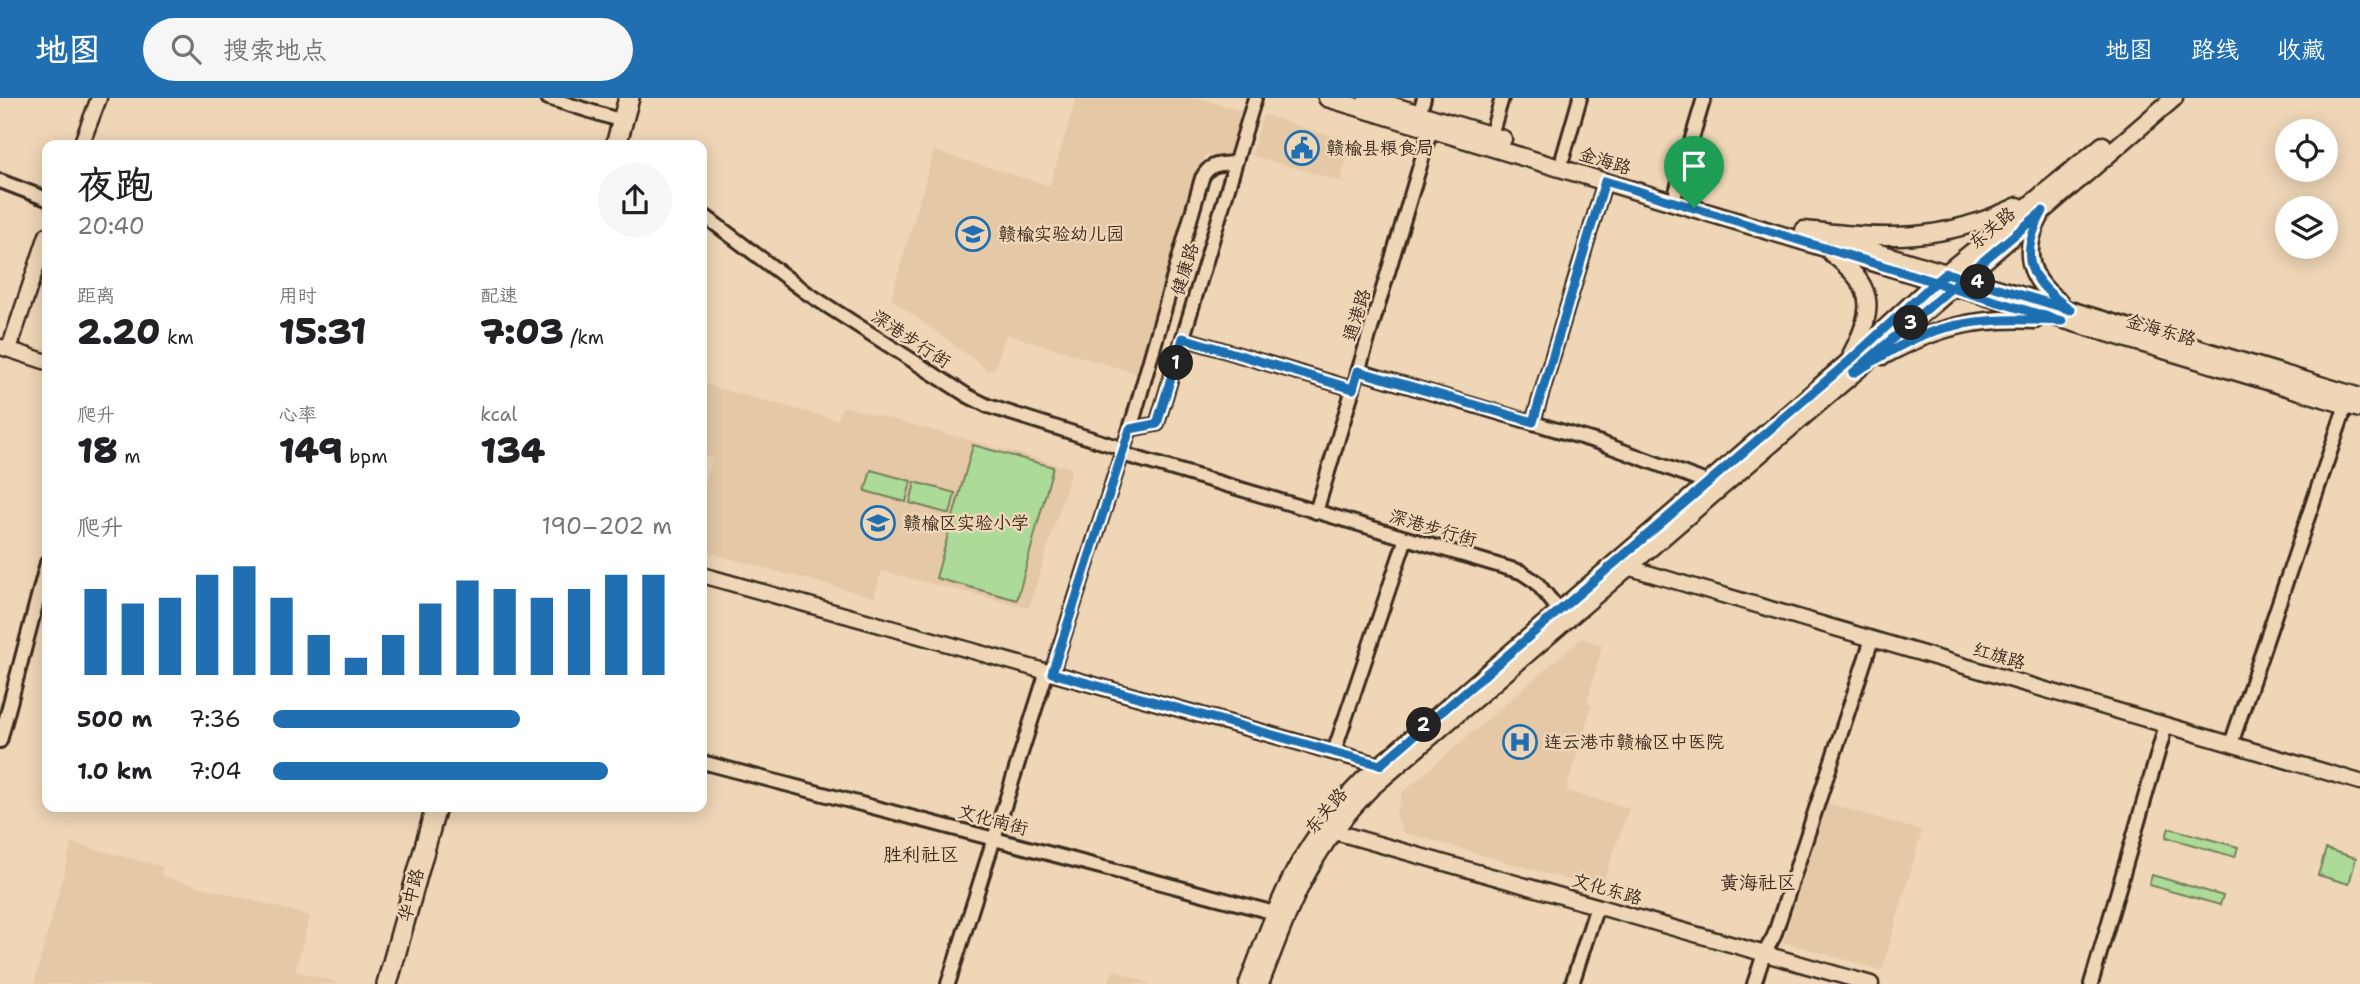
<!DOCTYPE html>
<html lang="zh">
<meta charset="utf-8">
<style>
body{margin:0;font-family:"Shantell Sans","LXGW WenKai TC",sans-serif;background:#f6f6f6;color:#202124;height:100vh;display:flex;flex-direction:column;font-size:26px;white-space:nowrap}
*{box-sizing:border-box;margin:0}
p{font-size:23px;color:#757577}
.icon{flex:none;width:38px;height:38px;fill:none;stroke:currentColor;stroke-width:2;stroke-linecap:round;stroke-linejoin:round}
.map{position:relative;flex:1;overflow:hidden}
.details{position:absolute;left:42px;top:42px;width:665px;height:672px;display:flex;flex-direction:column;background:#fff;border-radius:14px;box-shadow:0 4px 18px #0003}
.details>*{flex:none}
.controls{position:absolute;left:2275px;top:21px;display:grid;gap:14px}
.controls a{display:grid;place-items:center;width:63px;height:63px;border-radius:50%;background:#fff;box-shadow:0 4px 18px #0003;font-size:35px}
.pin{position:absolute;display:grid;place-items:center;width:60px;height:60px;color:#fff;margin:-72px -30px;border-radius:50% 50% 50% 0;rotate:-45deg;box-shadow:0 0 7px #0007}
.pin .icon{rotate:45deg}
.km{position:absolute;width:35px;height:35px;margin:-18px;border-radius:50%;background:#222;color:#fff;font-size:19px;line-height:35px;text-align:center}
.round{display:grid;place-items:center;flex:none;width:74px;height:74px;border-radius:37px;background:#f6f6f6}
.head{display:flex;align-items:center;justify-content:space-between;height:119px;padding:0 35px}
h1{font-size:38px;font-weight:800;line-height:52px}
.metrics{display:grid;grid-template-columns:repeat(3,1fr);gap:10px;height:119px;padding:7px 35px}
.metrics div{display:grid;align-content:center}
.metrics b{font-size:35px;font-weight:800}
.metrics small{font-size:19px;font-weight:400}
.metrics p{font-size:19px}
.chart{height:196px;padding:14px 35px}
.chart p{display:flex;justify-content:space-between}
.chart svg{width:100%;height:126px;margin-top:7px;stroke:#1f6fb2;stroke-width:6}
ul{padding:0 35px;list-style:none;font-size:23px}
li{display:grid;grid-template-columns:112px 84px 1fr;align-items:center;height:52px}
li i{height:18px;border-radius:9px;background:#1f6fb2}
header{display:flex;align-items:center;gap:42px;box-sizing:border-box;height:98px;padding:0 35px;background:#1f6fb2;color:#fff}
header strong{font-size:33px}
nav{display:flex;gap:38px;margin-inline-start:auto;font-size:24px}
.search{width:490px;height:63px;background:#f6f6f6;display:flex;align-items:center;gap:18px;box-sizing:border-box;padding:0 24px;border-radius:38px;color:#757577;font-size:26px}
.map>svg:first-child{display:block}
</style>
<header>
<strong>地图</strong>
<div class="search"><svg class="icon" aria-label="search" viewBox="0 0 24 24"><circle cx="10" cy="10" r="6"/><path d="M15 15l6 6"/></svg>搜索地点</div>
<nav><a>地图</a><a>路线</a><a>收藏</a></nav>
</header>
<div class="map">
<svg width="2360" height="886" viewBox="0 0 2360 886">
<rect width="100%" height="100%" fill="#eed6b6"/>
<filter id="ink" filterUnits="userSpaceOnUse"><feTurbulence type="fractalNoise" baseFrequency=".0143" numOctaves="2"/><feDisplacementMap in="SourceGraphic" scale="14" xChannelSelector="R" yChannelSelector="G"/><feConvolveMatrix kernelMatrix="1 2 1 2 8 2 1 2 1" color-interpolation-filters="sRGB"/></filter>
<g filter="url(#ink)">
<g fill="#e5c8a6">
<polygon points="1076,0 1198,0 1241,13 1227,62 1205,57 1142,277 1006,236 995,271 988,272 891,201 934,53 1050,88"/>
<polygon points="1263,17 1352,44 1340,83 1251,57"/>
<polygon points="702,286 837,322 842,308 1072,370 1029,510 882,473 874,499 702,453 702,397 712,360 702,357"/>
<polygon points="1582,540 1602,548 1587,605 1592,607 1566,693 1629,710 1601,791 1403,734 1396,717 1403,694"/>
<polygon points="1827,705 1922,733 1882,872 1783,844"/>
<polygon points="72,745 163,769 161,778 310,818 295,873 341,886 34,886"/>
<polygon points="1113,872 1151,886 1108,886"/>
</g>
<g fill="#acda99" stroke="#74825c" stroke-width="2">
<polygon points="973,347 1053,369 1017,502 936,480"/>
<polygon points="871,372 911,383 906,404 865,393"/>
<polygon points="915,384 955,395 950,416 910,405"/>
<polygon points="2169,730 2238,749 2235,759 2166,739"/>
<polygon points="2326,751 2356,760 2349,786 2318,777"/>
<polygon points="2152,777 2223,798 2220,807 2149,787"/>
</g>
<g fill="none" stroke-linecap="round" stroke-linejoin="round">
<g stroke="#3b2a1e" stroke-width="18">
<g id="minor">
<polyline points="548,0 622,23"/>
<polyline points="1419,16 1424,0"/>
<polyline points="1491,37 1502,0"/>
<polyline points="1563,59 1580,0"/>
<polyline points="0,83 47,101"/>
<polyline points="1676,94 1704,0"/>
<polyline points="702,116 807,195 968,298 988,308 1124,351"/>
<polyline points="1183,240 1353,291"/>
<polyline points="1358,273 1601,345 1709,385"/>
<polyline points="1533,324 1605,83"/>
<polyline points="1130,331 1157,326 1255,0"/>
<polyline points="1122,356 1521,474 1536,484 1559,512"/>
<polyline points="1316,414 1431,31"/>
<path d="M1052 574 1134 318 1202 80C1210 65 1219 66 1235 65"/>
<polyline points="0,643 47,465"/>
<polyline points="2231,646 2346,307"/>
<polyline points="1334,654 1406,440"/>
<polyline points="702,664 1275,815"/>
<polyline points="948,886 1047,573"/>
<polyline points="1572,886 1597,808"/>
<polyline points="1754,886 1764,856 1774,838 1872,541"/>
<polyline points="2091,886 2166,627"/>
</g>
</g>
<g stroke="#3b2a1e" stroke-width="19">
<g id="tertiary">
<polyline points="81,47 99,0"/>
<polyline points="1,249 47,264"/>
<polyline points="9,251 47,137"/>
<polyline points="1627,469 2360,684"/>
<polyline points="702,477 1379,667"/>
<polyline points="1332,733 1871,886"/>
</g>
</g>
<g stroke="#3b2a1e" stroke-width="21">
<g id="secondary">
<polyline points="1327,0 2360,311"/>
<polyline points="1367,0 1503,41"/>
<path d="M2040 119C2021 153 2029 182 2060 204"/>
<path d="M1804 132C1888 141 1939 145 2018 108"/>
<polyline points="1836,142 2360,299"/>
<path d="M1831 155C1873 188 1877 207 1852 255"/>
<path d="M1883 258C1935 230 1975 219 2035 222"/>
<path d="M1248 886C1280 801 1297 749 1363 682L1847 265 1935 184 2103 47"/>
<path d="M1260 886C1292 804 1308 754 1371 690L2174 0"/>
</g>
</g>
<g stroke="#3b2a1e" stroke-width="24">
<g id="primary">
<polyline points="616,47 629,0"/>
<polyline points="387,886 436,709"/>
</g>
</g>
<use href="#minor" stroke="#eed6b6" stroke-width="12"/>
<use href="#tertiary" stroke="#eed6b6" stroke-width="14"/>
<use href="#secondary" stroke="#eed6b6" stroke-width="16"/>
<use href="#primary" stroke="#eed6b6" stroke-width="19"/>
</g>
</g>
<g fill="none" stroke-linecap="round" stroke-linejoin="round" filter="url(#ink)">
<g stroke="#fff" stroke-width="14">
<path id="route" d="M1694 110 1605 83 1533 324 1358 273 1353 291 1183 240 1157 326 1130 331 1052 575 1380 667 1847 265 1935 184 1951 190 1853 275C1877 262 1901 245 1926 236 1970 219 2015 221 2062 223L1951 190 1963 180 2043 113C2017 160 2029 182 2071 212 2029 199 1988 187 1946 175L1935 184 1694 110"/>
</g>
<use href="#route" stroke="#1f6fb2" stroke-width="9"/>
</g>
<defs>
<g id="civic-ring" transform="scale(1.75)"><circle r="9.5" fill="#eed6b6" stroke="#1f6fb2" stroke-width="1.5"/><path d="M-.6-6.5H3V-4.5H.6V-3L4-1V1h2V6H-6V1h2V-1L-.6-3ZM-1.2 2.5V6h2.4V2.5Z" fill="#1f6fb2"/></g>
<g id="school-ring" transform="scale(1.75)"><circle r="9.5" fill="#eed6b6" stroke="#1f6fb2" stroke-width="1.5"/><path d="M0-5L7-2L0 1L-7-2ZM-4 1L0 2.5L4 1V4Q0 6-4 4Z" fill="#1f6fb2"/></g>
<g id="hospital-ring" transform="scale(1.75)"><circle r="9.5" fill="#eed6b6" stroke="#1f6fb2" stroke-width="1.5"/><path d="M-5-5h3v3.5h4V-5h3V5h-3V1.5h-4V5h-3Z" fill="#1f6fb2"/></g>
</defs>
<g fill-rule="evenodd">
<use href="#civic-ring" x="1302" y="50"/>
<use href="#school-ring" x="973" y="136"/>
<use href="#school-ring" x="878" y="425"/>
<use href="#hospital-ring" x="1520" y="644"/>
</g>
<g text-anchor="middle" stroke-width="5" stroke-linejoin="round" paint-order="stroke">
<g font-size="18" fill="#3b2a1e" stroke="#eed6b6" text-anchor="start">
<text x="1326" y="56">赣榆县粮食局</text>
<text x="998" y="142">赣榆实验幼儿园</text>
<text x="903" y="431">赣榆区实验小学</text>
<text x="1544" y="650">连云港市赣榆区中医院</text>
</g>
<g font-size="18" fill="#3b2a1e" stroke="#eed6b6">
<text transform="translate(1605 63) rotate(17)" y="6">金海路</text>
<text transform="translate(1992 130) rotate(-40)" y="6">东关路</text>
<text transform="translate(1185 171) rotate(-73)" y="6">健康路</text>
<text transform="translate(1357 217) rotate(-73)" y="6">通港路</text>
<text transform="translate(2161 232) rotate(16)" y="6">金海东路</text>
<text transform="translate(911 241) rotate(33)" y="6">深港步行街</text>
<text transform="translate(1433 430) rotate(16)" y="6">深港步行街</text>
<text transform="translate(1999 558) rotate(16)" y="6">红旗路</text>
<text transform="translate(1326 713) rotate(-50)" y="6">东关路</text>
<text transform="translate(993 722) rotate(15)" y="6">文化南街</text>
<text transform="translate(1607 791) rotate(16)" y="6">文化东路</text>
<text transform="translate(411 797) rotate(-75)" y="6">华中路</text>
</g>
<g font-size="19" fill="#3b2a1e" stroke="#eed6b6">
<text x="921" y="763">胜利社区</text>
<text x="1758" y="791">黄海社区</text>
</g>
</g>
</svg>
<div class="controls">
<a><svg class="icon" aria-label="locate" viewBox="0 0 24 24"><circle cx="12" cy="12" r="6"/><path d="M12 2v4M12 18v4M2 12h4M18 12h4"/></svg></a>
<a><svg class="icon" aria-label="layers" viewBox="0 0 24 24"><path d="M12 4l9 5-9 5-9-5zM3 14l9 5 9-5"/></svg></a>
</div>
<div class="pin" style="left:1694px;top:110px;background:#1e9e55"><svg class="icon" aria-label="arrive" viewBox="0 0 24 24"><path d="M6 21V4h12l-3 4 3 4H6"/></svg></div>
<b class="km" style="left:1176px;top:265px">1</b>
<b class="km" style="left:1424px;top:627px">2</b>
<b class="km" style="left:1911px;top:225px">3</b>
<b class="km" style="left:1978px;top:184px">4</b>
<section class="details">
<div class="head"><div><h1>夜跑</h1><p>20:40</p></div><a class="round"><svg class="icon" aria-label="share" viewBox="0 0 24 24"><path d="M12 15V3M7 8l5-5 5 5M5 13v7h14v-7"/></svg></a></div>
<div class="metrics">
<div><p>距离</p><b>2.20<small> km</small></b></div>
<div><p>用时</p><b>15:31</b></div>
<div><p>配速</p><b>7:03<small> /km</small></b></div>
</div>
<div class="metrics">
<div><p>爬升</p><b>18<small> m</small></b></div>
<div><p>心率</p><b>149<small> bpm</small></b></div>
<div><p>kcal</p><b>134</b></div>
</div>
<div class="chart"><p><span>爬升</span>190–202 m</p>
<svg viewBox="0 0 160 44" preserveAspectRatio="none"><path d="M5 44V14M15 44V19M25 44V17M35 44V9M45 44V6M55 44V17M65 44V30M75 44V38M85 44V30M95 44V19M105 44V11M115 44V14M125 44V17M135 44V14M145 44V9M155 44V9"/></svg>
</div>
<ul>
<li><b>500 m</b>7:36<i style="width:62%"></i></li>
<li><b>1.0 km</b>7:04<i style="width:84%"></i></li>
</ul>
</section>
</div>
